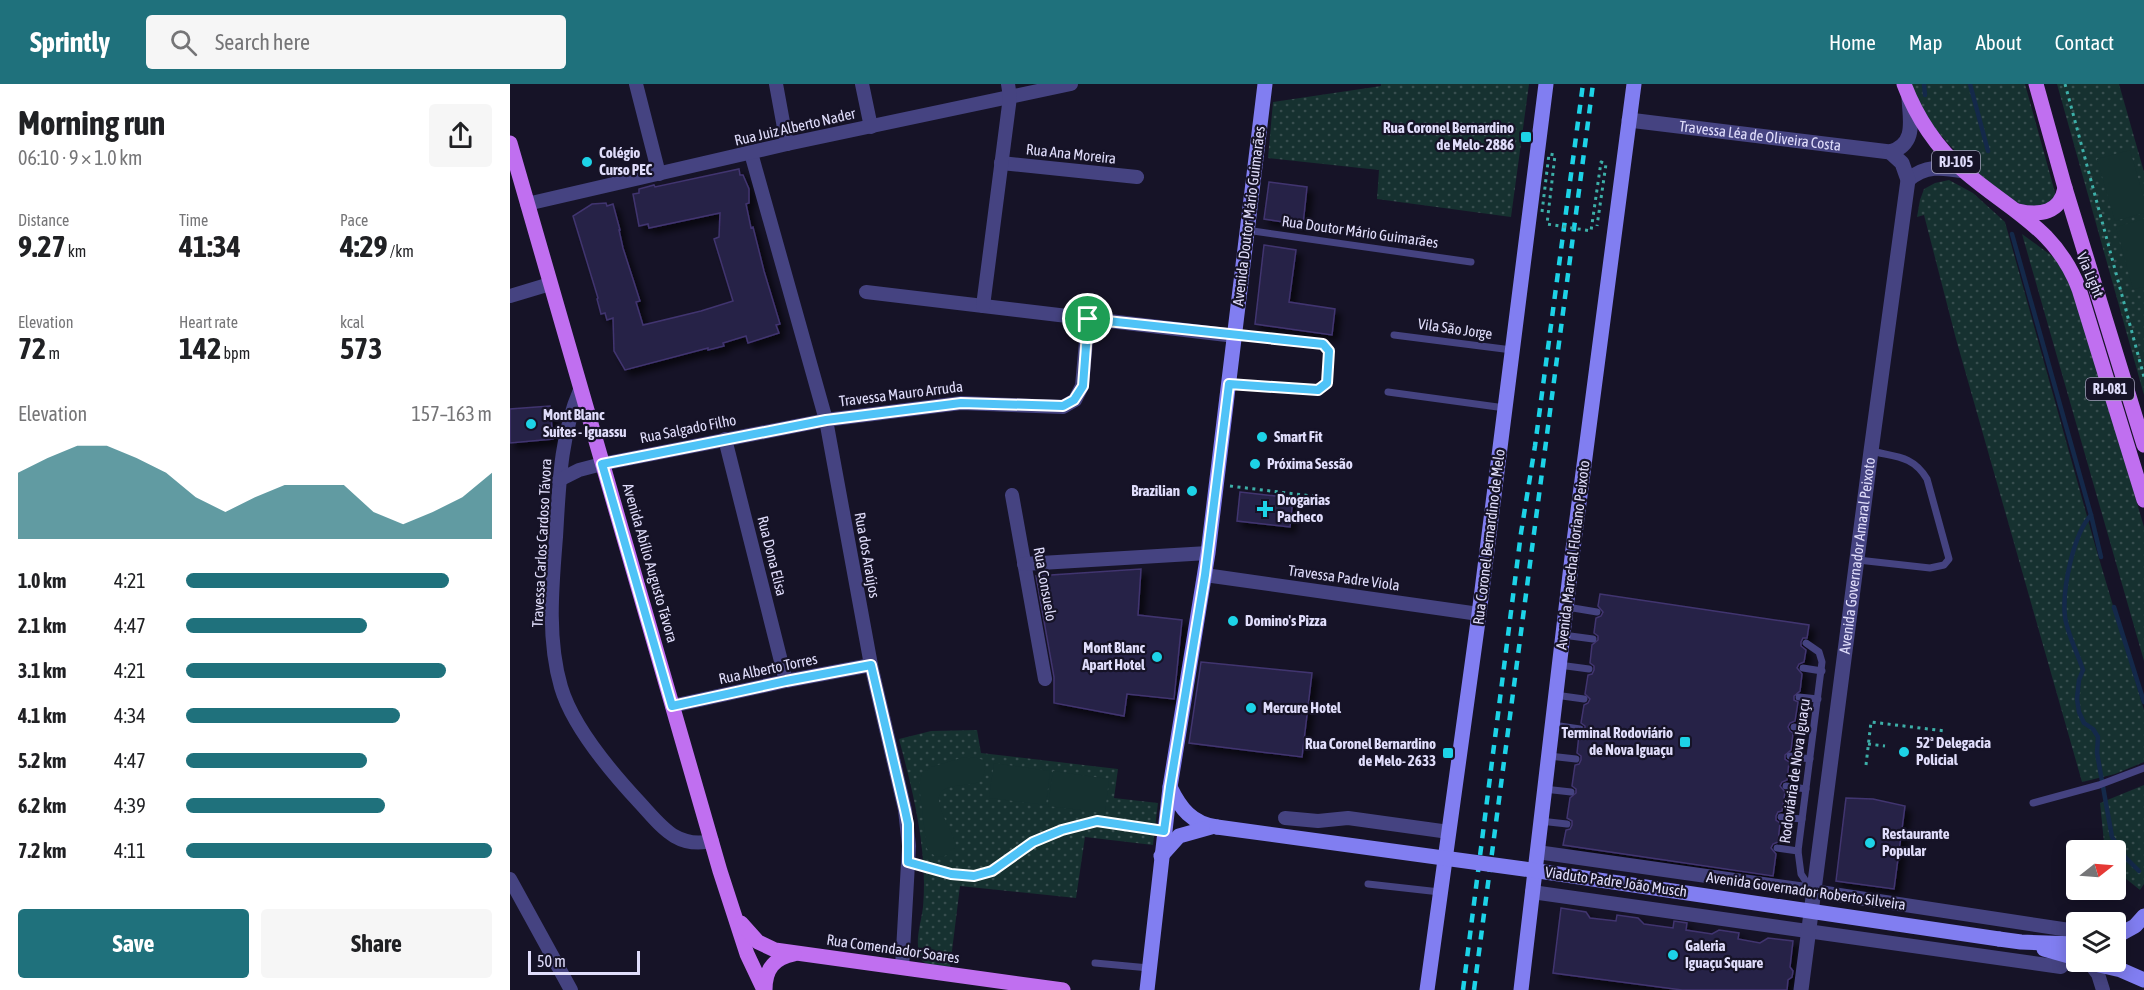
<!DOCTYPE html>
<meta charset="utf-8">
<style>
body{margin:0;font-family:"Asap Condensed",sans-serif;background:#f6f6f6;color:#202124;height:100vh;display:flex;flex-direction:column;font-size:22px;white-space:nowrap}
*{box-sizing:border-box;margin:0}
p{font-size:20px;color:#757577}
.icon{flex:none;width:33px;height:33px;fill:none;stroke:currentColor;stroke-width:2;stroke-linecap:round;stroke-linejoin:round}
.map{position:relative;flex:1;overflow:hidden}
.details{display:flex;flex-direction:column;background:#fff;width:510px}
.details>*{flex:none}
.needle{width:39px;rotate:73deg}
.buttons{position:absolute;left:1556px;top:756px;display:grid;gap:12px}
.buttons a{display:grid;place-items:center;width:60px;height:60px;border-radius:6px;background:#fff;box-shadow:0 3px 15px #0003;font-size:30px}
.scale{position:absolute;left:18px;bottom:15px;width:112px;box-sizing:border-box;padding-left:6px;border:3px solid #e0ddfb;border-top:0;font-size:16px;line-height:21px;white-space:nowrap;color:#e0ddfb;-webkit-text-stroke:4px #161327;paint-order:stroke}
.pin{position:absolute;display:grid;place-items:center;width:51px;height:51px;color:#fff;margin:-26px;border:3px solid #fff;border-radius:50%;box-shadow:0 2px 6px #0007}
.round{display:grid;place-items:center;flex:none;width:63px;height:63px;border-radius:6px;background:#f6f6f6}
.headline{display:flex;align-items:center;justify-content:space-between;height:102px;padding:0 18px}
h1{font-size:33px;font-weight:700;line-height:45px}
.figures{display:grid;grid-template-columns:repeat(3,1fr);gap:9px;height:102px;padding:6px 18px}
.figures div{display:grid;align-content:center}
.figures b{font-size:30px;font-weight:700}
.figures small{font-size:16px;font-weight:400}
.figures p{font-size:16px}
.chart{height:168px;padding:12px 18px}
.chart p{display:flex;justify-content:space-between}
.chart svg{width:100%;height:108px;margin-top:6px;fill:#1f717c;opacity:.7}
.cta{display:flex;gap:12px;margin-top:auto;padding:12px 18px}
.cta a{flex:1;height:69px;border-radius:6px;background:#1f717c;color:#fff;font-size:24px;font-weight:700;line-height:69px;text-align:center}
.cta a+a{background:#f6f6f6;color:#202124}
ul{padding:0 18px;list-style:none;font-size:20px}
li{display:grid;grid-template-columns:96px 72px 1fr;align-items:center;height:45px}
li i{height:15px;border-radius:8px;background:#1f717c}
header{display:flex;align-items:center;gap:36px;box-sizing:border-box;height:84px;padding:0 30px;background:#1f717c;color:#fff}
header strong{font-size:28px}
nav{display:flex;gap:33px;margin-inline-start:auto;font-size:21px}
.search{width:420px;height:54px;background:#f6f6f6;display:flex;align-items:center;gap:15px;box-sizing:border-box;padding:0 21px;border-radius:6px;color:#757577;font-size:22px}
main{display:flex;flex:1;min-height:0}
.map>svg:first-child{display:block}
</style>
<header>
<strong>Sprintly</strong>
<div class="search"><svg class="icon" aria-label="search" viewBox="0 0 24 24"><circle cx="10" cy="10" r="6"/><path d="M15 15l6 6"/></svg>Search here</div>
<nav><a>Home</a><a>Map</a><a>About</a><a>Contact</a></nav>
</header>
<main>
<section class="details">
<div class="headline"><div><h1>Morning run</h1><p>06:10 · 9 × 1.0 km</p></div><a class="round"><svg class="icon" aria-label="share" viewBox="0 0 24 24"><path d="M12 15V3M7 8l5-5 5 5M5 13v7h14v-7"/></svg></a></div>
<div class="figures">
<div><p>Distance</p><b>9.27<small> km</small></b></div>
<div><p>Time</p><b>41:34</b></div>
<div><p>Pace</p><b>4:29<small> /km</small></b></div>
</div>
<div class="figures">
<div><p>Elevation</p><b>72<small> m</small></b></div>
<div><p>Heart rate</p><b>142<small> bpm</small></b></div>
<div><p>kcal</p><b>573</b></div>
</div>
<div class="chart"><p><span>Elevation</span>157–163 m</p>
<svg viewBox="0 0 160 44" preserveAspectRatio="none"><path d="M0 44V17L10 11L20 6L30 6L40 11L50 17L60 27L70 33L80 27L90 22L100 22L110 22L120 33L130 38L140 33L150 27L160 17V44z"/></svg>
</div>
<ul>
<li><b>1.0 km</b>4:21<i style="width:86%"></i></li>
<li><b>2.1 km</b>4:47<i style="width:59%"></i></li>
<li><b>3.1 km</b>4:21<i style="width:85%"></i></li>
<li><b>4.1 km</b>4:34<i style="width:70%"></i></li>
<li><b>5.2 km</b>4:47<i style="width:59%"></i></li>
<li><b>6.2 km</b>4:39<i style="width:65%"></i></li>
<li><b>7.2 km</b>4:11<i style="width:100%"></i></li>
</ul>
<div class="cta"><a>Save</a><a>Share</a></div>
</section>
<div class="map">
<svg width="1634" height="906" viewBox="0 0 1634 906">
<defs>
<pattern id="grass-dots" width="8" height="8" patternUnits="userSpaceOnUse" patternTransform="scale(1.5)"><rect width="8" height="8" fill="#163130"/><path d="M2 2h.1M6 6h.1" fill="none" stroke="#384e4f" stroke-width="1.8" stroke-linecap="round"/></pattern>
<filter id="shadow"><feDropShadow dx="5.5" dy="5.5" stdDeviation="3" flood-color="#0009"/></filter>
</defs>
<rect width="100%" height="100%" fill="#161327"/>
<g fill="url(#grass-dots)">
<polygon points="871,0 1019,0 1001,133 867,115 869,86 758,74 763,18 871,2"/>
<path d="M1399 0H1515L1546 112 1542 121 1521 127C1485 106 1451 76 1425 44 1415 31 1407 14 1399 0Z"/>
<polygon points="1547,0 1609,0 1634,88 1634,311"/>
<polygon points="1439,96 1463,109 1495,138 1585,461 1634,626 1634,678 1605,690 1572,698 1446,255 1414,131 1407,133 1410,116 1414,105 1425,99"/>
<polygon points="1512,150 1542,172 1561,192 1634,443 1634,577"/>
<path d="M467 646 471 669 608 685 604 714 648 719 643 761 575 753 566 814 450 802 440 883 417 880 412 877C403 860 411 840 413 823 418 766 403 708 389 655L421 647Z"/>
<polygon points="1634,701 1634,800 1630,806 1605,786 1605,766 1597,766 1594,758 1590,719"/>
</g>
<g fill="#163130">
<polygon points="1620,66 1634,115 1634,129 1605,137 1587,75"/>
<polygon points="1634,135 1634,203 1623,205 1606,143"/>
<path d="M464 673 473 676C477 685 475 691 469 698 458 702 445 700 435 705 417 712 444 747 446 762 440 770 436 773 426 773L417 765 409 701 412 690 421 683 451 674Z"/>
<polygon points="484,679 540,687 536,721 479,714"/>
<polygon points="543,687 599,695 595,729 538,722"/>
</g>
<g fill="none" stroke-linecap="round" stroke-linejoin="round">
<g stroke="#14294a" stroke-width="4.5">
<polyline points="1414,0 1415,11"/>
<polyline points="1460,0 1478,67"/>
<polyline points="1502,150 1581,431 1591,473"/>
<path d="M1581 431C1563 451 1552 505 1555 533 1557 549 1568 570 1573 586L1569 596 1567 615 1569 628 1574 639 1583 645 1588 653 1587 669 1602 753 1616 774 1629 787"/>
<polyline points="1604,523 1634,618"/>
</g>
</g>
<g fill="#282146" stroke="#413570" stroke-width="1.5" filter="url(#shadow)">
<polygon points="229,85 230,91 233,91 239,105 239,119 236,120 241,144 243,143 254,187 270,240 266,241 269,249 238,259 236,252 213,259 214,262 198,266 198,264 115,286 104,267 103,234 97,236 95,229 91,230 87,215 88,214 63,132 82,120 96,119 97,122 103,120 110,146 109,146 113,164 130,217 126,218 133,241 191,227 223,217 204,155 209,153 210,129 139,144 138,140 129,142 123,110 129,109 129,105 144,101 145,103"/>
<polygon points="759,98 797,103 793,141 754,135"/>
<polygon points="754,161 786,166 779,218 825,225 822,251 745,240"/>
<polygon points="40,322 43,355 0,359 0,325"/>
<polygon points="730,408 783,414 780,443 727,437"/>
<polygon points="631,485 628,531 672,536 664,615 617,610 614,632 544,619 544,593 526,492"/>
<polygon points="1090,510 1299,541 1297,554 1293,554 1291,558 1291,562 1296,566 1294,578 1289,580 1287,584 1292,590 1290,607 1284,612 1284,616 1288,618 1285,637 1280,639 1278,643 1280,647 1283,649 1281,666 1275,671 1275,675 1279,678 1277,696 1272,698 1270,702 1275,708 1272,727 1268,728 1266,732 1266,736 1270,739 1268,758 1263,760 1261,764 1266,770 1263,792 1053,761 1056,746 1060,745 1062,741 1062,737 1057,734 1060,714 1066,709 1066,705 1062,702 1065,681 1069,680 1071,676 1071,672 1067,669 1069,651 1075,646 1075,642 1071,639 1074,621 1078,619 1080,615 1075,610 1078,591 1082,590 1084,586 1084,582 1080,579 1082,561 1088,556 1088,552 1084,549 1086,534 1091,532 1093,528 1088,522"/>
<polygon points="691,578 802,589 792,673 679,659"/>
<polygon points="1336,714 1363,715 1395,722 1384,805 1326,797"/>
<polygon points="1051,824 1076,828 1080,834 1106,837 1107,831 1128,834 1134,840 1163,844 1164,837 1177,839 1176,846 1202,850 1209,846 1229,849 1228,855 1250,859 1258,854 1283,857 1280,883 1283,887 1282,893 1278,896 1277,906 1172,906 1043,889"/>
</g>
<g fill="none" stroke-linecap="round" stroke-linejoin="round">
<g stroke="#3dafa8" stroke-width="3" stroke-dasharray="3 4.5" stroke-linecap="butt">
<polyline points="1555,0 1634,293"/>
<polyline points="720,402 810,413"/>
<polyline points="1358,660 1375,662"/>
<polyline points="1356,681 1361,638 1435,647"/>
<polyline points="412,781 441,790 464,792 482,787 523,758 552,746 587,737 641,745"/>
</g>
<g stroke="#454381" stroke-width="7">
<polyline points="736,146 961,178"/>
<polyline points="884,251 1002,266"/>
<polyline points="719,300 808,306 817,299 819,268 813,260 725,252"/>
<polyline points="878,308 995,324"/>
<path d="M1348 476 1420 484 1434 481 1439 475 1417 395C1403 371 1385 373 1361 367"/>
<polyline points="1057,523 1087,528"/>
<polyline points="1053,551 1083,555"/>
<polyline points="1296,559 1309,568 1312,578 1288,767 1291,790 1301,805"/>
<polyline points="1049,581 1079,585"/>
<polyline points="1293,584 1312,587"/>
<polyline points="1045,611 1074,615"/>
<polyline points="1289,613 1308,615"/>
<polyline points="1043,641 1070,645"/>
<polyline points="1284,643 1303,646"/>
<polyline points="1039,672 1066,675"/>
<polyline points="1280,672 1300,675"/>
<polyline points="1276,702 1296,705"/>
<polyline points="1034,705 1061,708"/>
<polyline points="1523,719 1589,701 1634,684"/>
<polyline points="1271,733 1292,735"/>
<polyline points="1030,737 1057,740"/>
<polyline points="1267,764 1288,767"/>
<polyline points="858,800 930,808"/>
<polyline points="585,879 639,884"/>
</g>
<g stroke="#454381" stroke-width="14">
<polyline points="126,0 149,90"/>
<polyline points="266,0 277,60"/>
<polyline points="352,0 361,43"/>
<polyline points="241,69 316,336 361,581 395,726 399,762 392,884"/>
<polyline points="491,79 627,93"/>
<polyline points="17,120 277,60 561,0"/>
<polyline points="356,208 725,252"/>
<polyline points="0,212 40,200"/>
<polyline points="473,222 500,13 498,0"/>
<path d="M70 306C50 352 49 404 46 453 42 503 37 555 51 603 63 644 102 689 130 719 152 743 167 765 202 757"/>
<polyline points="215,355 276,597"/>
<polyline points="49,396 69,386 92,380 316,336 451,319 553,323 565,316 572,302 578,235"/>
<polyline points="502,411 535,595"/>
<polyline points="514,480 698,469"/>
<polyline points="695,491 969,530"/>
<polyline points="162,622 276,597 361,581"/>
<polyline points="775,734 808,737 838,734 939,748"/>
<polyline points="1027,768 1303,807 1566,847"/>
<polyline points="0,795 61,906"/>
<polyline points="1022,808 1551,883"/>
<polyline points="1579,878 1588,890 1593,906"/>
</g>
<g stroke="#454381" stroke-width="15">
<path id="s1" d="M1119 36 1380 68C1407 60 1400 36 1399 14"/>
<path d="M1398 96C1415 81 1432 83 1453 87"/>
<path id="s2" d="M1291 906 1361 367 1398 96 1392 79 1380 68"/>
</g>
<g stroke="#817ef1" stroke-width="15">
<path d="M660 703C670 724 682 740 707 743"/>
<polyline points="651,772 669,752 701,743"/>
<polyline points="1605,853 1625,842 1634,832"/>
<polyline points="1489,855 1511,858 1566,860"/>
<polyline points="1534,865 1566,874"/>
<polyline points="1576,878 1611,886 1634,896"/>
<polyline points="637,906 660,703 698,469 755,0"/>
<polyline points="917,906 969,530 1036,0"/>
<polyline points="1011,906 1063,465 1124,0"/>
</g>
<g stroke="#c06ff0" stroke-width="15">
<path d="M1394 0C1406 32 1427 65 1454 87 1500 127 1546 144 1569 205L1634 416"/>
<polyline points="1526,0 1555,104 1634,361"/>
<polyline points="0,59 210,787 237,870 254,906"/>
<path d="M1508 127C1530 132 1550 129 1555 104"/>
<polyline points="231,839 248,858 265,866 553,906"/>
<path d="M255 906C255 885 264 874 284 870"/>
</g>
<g stroke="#1dd3e7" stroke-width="4.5" stroke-dasharray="9 8" stroke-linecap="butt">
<polyline points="953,906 1011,449 1025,362 1073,0"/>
<polyline points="964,906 1083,0"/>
</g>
<polyline stroke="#3dafa8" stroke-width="3" stroke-dasharray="3 4.5" stroke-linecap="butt" points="1032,128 1039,70 1045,71 1037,140 1081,147 1091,78 1096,80 1087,142"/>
<polyline stroke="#817ef1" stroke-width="15" points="707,743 1014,785 1489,855"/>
</g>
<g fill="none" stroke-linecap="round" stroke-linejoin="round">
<g stroke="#fff" stroke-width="12">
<polygon id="route" points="578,235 813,260 819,267 817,299 808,306 719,300 695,491 660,703 654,747 587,737 552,746 523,758 482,787 464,792 441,790 398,778 398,740 395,726 361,581 276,597 162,622 92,380 316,336 451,319 553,322 564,316 573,302"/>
</g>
<use href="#route" stroke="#4fc3f7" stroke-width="8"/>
</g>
<g fill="#1dd3e7" stroke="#161327" stroke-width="2">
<rect x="1010" y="47" width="12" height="12" rx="3"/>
<circle cx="77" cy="78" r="6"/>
<circle cx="21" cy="340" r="6"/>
<circle cx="752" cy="353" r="6"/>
<circle cx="745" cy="380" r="6"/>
<circle cx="682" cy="407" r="6"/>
<path d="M752 416h6v6h6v6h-6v6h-6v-6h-6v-6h6z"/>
<circle cx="723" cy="537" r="6"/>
<circle cx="647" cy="573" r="6"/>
<circle cx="741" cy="624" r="6"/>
<rect x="1169" y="652" width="12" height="12" rx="3"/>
<circle cx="1394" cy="668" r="6"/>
<rect x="932" y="663" width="12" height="12" rx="3"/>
<circle cx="1360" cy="759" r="6"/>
<circle cx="1163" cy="871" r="6"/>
</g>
<g text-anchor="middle" stroke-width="4.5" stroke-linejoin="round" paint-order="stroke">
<g fill="#161327" stroke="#a3a0bb" stroke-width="1.5">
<rect x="1422" y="67" width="48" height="22" rx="4.5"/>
<rect x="1576" y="294" width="48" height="22" rx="4.5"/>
</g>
<g font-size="14" font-weight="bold" fill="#e0ddfb">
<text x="1446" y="83">RJ-105</text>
<text x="1600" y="310">RJ-081</text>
</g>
<g font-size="15" fill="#e0ddfb" stroke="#161327">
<text transform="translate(285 43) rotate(-13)" y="5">Rua Juiz Alberto Nader</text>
<text dy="5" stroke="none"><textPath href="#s1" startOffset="132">Travessa Léa de Oliveira Costa</textPath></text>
<text transform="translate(561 70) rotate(6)" y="5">Rua Ana Moreira</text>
<text transform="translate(739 132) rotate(-83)" y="5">Avenida Doutor Mário Guimarães</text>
<text transform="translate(850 148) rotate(8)" y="5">Rua Doutor Mário Guimarães</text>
<text transform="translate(1580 191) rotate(67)" y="5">Via Light</text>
<text transform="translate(945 245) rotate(8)" y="5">Vila São Jorge</text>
<text transform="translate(391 310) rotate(-7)" y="5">Travessa Mauro Arruda</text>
<text transform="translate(178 345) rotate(-11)" y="5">Rua Salgado Filho</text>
<text transform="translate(979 453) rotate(-83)" y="5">Rua Coronel Bernardino de Melo</text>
<text transform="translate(32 459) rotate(-87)" y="5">Travessa Carlos Cardoso Távora</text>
<text transform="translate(357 471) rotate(80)" y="5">Rua dos Araújos</text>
<text transform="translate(1063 471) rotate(-83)" y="5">Avenida Marechal Floriano Peixoto</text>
<text transform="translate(262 472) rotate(76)" y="5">Rua Dona Elisa</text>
<text dy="5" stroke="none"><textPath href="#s2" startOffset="438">Avenida Governador Amaral Peixoto</textPath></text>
<text transform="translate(140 479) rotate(74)" y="5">Avenida Abílio Augusto Távora</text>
<text transform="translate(834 494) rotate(8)" y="5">Travessa Padre Viola</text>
<text transform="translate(535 500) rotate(80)" y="5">Rua Consuelo</text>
<text transform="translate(258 585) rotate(-12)" y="5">Rua Alberto Torres</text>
<text transform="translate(1285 687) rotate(-82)" y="5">Rodoviária de Nova Iguaçu</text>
<text transform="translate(1106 798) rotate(8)" y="5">Viaduto Padre João Musch</text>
<text transform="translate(1296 807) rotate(8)" y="5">Avenida Governador Roberto Silveira</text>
<text transform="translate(383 865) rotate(8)" y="5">Rua Comendador Soares</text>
</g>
<g font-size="15" font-weight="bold" fill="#e0ddfb" stroke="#161327" text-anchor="start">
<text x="1004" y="49" text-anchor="end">Rua Coronel Bernardino<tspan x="1004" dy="17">de Melo- 2886</tspan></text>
<text x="89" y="74">Colégio<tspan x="89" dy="17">Curso PEC</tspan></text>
<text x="33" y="336">Mont Blanc<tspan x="33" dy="17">Suites - Iguassu</tspan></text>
<text x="764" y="358">Smart Fit</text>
<text x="757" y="385">Próxima Sessão</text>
<text x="670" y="412" text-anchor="end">Brazilian</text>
<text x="767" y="421">Drogarias<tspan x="767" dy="17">Pacheco</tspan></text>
<text x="735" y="542">Domino's Pizza</text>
<text x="635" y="569" text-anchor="end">Mont Blanc<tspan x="635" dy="17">Apart Hotel</tspan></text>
<text x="753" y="629">Mercure Hotel</text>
<text x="1163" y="654" text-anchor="end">Terminal Rodoviário<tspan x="1163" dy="17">de Nova Iguaçu</tspan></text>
<text x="1406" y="664">52ª Delegacia<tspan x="1406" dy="17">Policial</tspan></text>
<text x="926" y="665" text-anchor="end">Rua Coronel Bernardino<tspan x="926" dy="17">de Melo- 2633</tspan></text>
<text x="1372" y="755">Restaurante<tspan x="1372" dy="17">Popular</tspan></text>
<text x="1175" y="867">Galeria<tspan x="1175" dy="17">Iguaçu Square</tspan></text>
</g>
</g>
</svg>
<div class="buttons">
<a><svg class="needle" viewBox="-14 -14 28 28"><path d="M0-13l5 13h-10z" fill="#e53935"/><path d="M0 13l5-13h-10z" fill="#757577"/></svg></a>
<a><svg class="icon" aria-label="layers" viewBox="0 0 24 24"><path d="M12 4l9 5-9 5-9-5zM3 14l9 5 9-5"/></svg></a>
</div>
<div class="scale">50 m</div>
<div class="pin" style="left:578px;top:235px;background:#1e9e55"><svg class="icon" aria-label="arrive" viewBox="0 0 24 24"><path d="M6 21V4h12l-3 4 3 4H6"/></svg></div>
</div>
</main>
